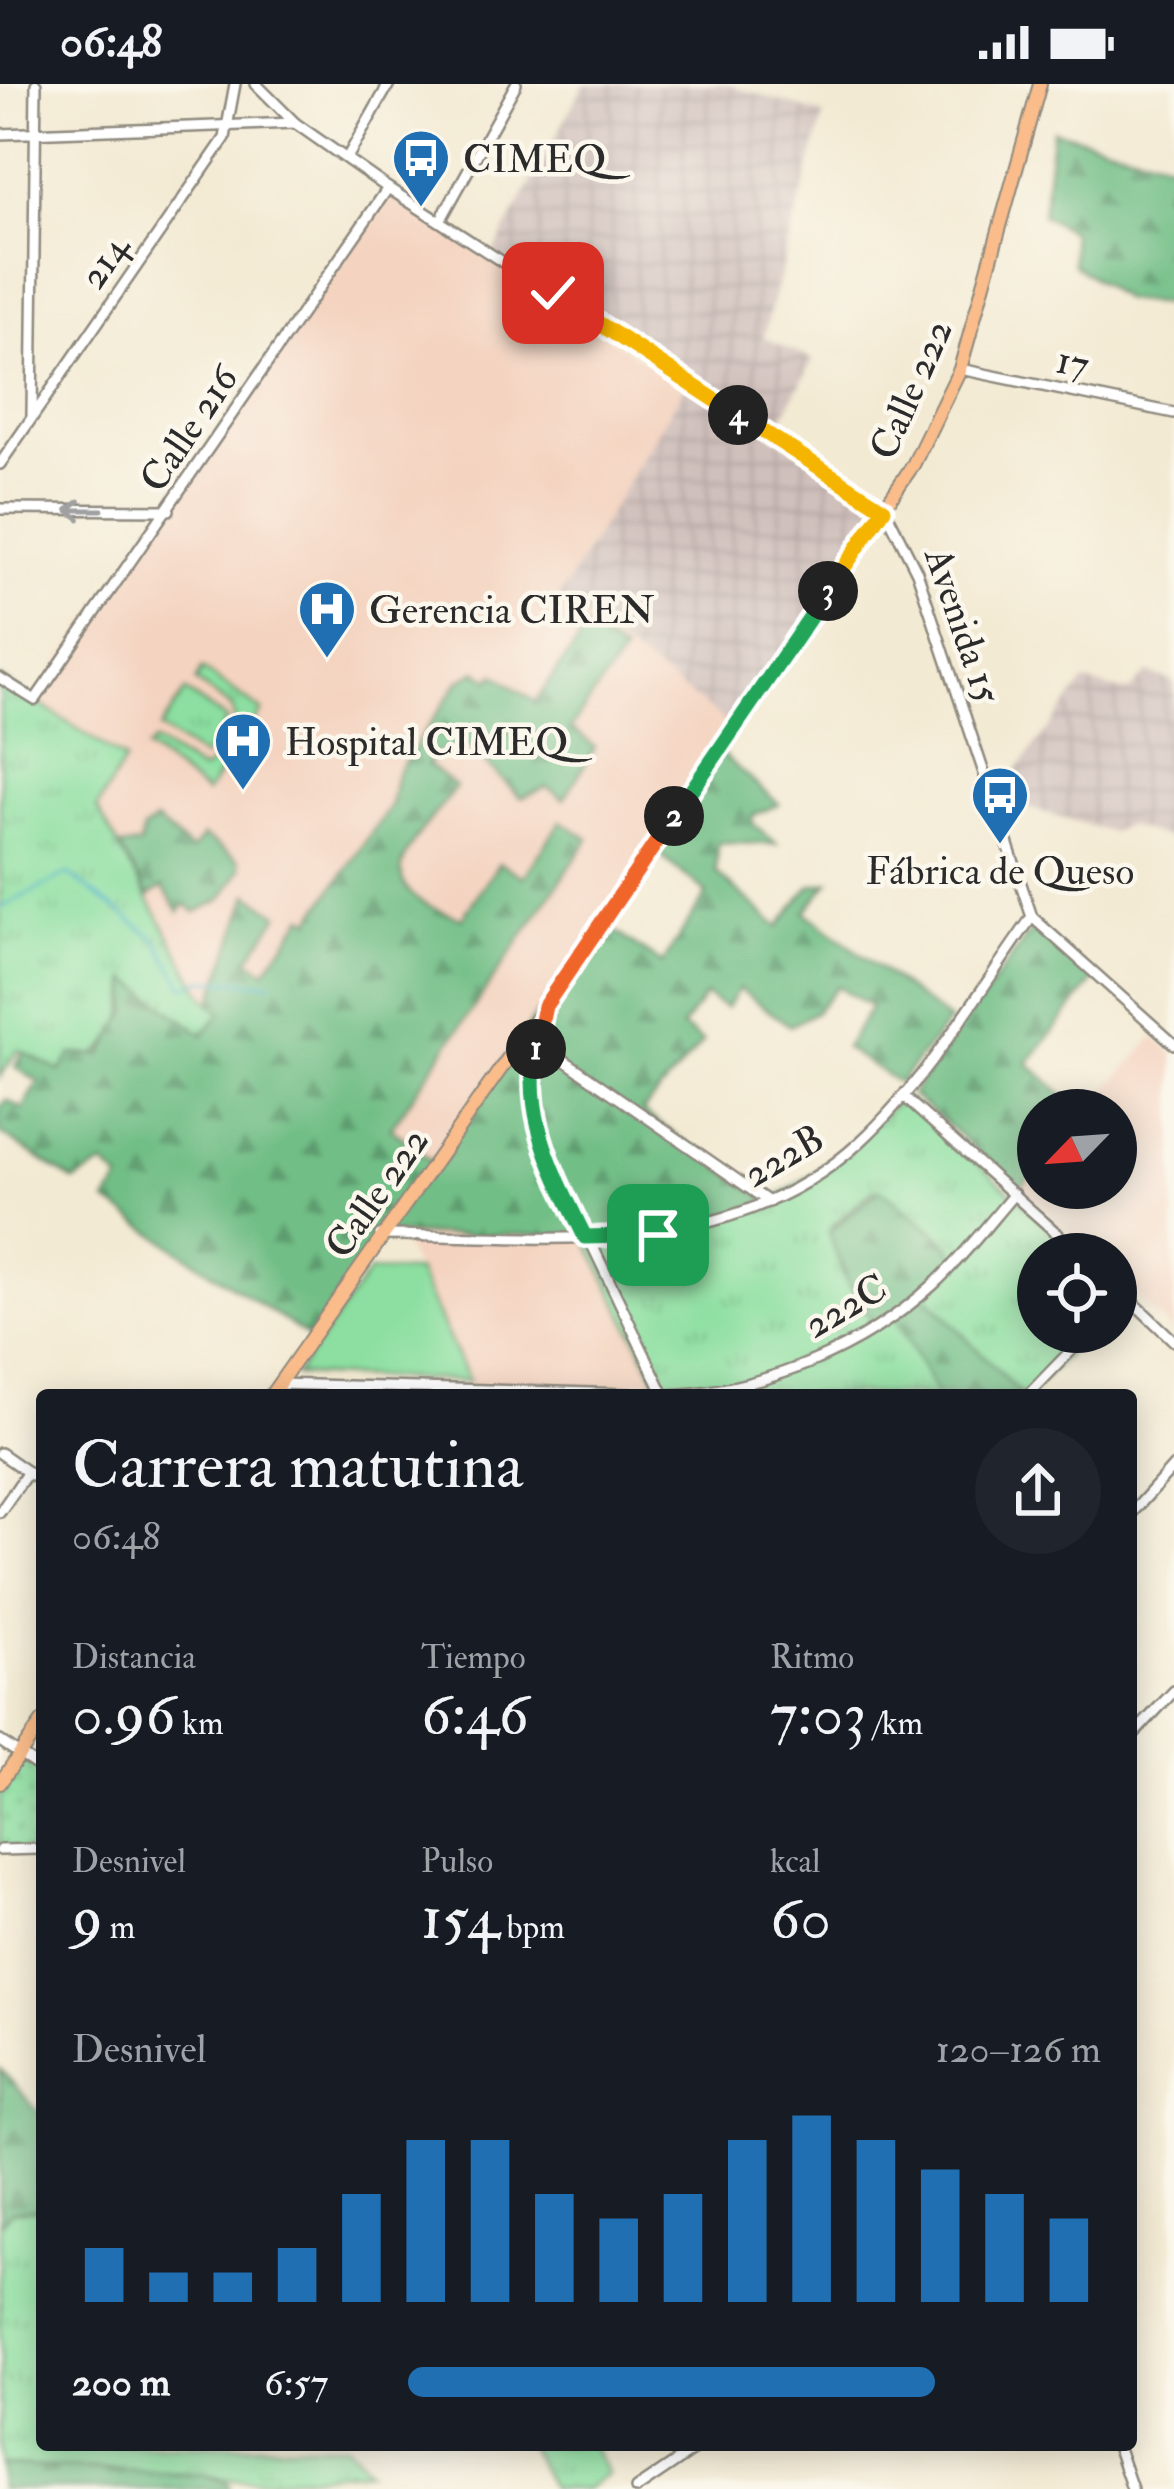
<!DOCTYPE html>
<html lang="es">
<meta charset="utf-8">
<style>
body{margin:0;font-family:"IM FELL Double Pica",serif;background:#20242c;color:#f1f3f6;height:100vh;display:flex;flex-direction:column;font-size:45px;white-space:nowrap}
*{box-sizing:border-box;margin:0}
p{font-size:39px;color:#9ea1a6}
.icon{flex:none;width:66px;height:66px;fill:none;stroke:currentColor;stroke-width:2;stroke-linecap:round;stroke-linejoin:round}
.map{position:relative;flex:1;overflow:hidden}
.side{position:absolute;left:36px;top:1305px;width:1101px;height:1062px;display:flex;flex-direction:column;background:#171b24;border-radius:12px;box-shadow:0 6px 30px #0003}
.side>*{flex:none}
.needle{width:78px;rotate:245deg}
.fabs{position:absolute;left:1017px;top:1005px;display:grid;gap:24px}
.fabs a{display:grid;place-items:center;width:120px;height:120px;border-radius:50%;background:#171b24;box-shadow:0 6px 30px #0003;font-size:60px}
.pin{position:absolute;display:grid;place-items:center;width:102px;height:102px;color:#fff;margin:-51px;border-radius:24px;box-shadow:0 6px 18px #0006}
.km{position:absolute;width:60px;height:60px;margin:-30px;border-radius:50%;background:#222;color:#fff;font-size:33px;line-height:60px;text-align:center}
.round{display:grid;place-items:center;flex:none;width:126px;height:126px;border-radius:63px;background:#20242c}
.summary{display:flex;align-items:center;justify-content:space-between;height:204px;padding:0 36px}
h1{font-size:66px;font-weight:600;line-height:90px}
.stats{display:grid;grid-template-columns:repeat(3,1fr);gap:18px;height:204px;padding:12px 36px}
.stats div{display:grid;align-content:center}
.stats b{font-size:60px;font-weight:600}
.stats small{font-size:33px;font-weight:400}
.stats p{font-size:33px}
.chart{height:336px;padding:24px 36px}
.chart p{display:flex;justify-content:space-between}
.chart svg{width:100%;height:216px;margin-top:12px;stroke:#1f6fb2;stroke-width:6}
ul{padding:0 36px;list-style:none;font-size:39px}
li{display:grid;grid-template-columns:192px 144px 1fr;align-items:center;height:90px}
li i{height:30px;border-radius:15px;background:#1f6fb2}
.status{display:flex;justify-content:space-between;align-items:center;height:84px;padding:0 60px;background:#171b24;direction:ltr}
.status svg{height:33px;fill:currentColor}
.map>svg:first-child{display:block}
</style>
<div class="status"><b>06:48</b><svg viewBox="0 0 49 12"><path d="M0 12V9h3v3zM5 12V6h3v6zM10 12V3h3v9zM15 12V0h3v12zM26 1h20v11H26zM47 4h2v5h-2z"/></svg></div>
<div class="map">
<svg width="1174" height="2405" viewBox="0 0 1174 2405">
<defs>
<pattern id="industrial-grid" width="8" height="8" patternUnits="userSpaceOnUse" patternTransform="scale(3)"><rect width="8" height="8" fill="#d0c0bc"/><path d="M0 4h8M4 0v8" fill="none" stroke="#b3a5a2"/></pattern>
<pattern id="grass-tufts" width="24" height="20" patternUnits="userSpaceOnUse" patternTransform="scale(3)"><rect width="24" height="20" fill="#8cdfa0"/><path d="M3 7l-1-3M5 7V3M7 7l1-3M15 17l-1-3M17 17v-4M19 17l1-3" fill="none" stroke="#79c08a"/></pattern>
<pattern id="forest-firs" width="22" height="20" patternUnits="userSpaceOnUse" patternTransform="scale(3)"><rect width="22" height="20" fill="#71be86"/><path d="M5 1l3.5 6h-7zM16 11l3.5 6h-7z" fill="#5d9b6e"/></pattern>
<pattern id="park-dots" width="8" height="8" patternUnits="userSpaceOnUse" patternTransform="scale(3)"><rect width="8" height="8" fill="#8cdfa0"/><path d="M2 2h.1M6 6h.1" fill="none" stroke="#79c08a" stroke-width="1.8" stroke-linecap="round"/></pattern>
</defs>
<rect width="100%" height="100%" fill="#fbf7ec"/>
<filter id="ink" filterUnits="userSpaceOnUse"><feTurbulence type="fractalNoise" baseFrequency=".00833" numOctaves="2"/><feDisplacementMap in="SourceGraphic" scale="24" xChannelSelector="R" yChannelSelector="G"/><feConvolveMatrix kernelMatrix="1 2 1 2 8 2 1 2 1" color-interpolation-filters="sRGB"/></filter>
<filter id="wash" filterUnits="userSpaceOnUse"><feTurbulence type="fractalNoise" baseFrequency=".004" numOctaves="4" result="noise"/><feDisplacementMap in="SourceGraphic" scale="48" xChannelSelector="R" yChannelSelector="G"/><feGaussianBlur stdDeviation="2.7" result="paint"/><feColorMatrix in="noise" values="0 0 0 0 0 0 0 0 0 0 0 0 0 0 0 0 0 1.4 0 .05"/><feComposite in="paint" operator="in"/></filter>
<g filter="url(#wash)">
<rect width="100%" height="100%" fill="#f3ead3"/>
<g fill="#f4d3c0">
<polygon points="386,108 685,304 558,514 735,644 411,1108 86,864 34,616"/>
<polygon points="1154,953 1174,970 1174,1248 1116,1194 1116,1170 1091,1170 1020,1104 1038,1083 1038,1104 1116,1104 1116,1026 1088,1026"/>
<polygon points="399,1151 585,1153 664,1311 473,1306"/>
</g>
<g fill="url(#industrial-grid)">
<polygon points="584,0 726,0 824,31 763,253 813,276 776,346 708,309 885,425 735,644 558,515 687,299 493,170"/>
<polygon points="1147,589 1174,598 1174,756 1126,741 1111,748 1016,720 1008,698 1084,598 1128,608"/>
</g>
<g fill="url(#grass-tufts)" stroke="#5c8566" stroke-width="3">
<polygon points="202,585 262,627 206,709 147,665 154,658 201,687 214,679 237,647 232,624 196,598"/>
<path d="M0 594 125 676 97 724 202 909 221 929 203 952 128 897C128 951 108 969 60 987L18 966 0 993Z"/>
<polygon points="185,607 227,636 203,674 160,645"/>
<path d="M903 1012 1080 1170H1038V1248H1089L1028 1311H1021L923 1209 895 1116 874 1105 832 1142 894 1231 937 1311 664 1310 585 1153C727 1152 804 1112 903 1012Z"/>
<path d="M42 2126V2361H346L370 2386C322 2389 244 2404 202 2390L0 2381V2140L11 2127Z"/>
<polygon points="528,2361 593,2361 607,2391 585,2405 551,2405"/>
</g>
<g fill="url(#forest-firs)" stroke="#4e7458" stroke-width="3">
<polygon points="1053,46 1174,80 1174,221 1124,216 1073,180 1071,148 1042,131"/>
<path d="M588 544 623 569 571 644 595 663 564 715 547 703 521 714 467 661 437 668 427 680 456 703C410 763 358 804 462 834L499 779 524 793 561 737 589 755 391 1044 432 1078 602 838 662 880 707 809 652 765 719 668 779 720 752 732 753 740 777 760 718 759 716 788 778 843 810 802 829 798 805 828 949 937 899 999 845 964 871 923 837 902 815 928 790 942 739 905 726 924 705 911 682 943 703 958 642 1027 769 1118 658 1151H381L310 1254 107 1118 120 1096 104 1081 74 1097 0 1049V1024L7 1016 23 1025 39 998 15 983 23 968 60 987 72 970 102 971 128 927V895L203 951 221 929 211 920 249 810 279 831 248 876 265 887 304 832 311 836 391 721 397 689 459 597 477 587 490 596 495 590 535 618Z"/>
<polygon points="156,737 192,767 203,752 239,776 241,785 221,816 195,828 186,820 179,828 163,803 149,812 119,763 140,761 143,746"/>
<polygon points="1034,843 1094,896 1028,979 1080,1026 1038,1026 1038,1083 1020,1104 911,1010"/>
<polygon points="880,1105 944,1156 957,1174 923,1209 1021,1311 937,1311 894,1232 875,1242 844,1193 829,1148"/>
<polygon points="0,1985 42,2032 42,2126 11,2127 0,2140"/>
<polygon points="0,2381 202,2390 229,2399 230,2405 0,2405"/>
</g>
<polygon fill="url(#park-dots)" stroke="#5c8566" stroke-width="3" points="20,1671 42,1685 42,1765 0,1766 0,1699"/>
<polygon fill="#8cdfa0" stroke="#5c8566" stroke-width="3" points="417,1187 469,1297 295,1291 369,1188"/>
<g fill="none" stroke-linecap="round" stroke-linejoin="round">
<polyline stroke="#47b3c4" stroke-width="3" points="0,824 68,790 156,855 184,903 202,896 272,899"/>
</g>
</g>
<g filter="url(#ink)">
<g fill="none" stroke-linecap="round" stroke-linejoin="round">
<g stroke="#8f8a7f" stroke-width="14">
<g id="minor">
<polyline points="256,0 295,39 388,104 885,425 917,488 1032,833 1174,960"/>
<polyline points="0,50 295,39"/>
<polyline points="347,74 389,0"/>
<polyline points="440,137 516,0"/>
<polyline points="960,285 1174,329"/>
<polyline points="32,331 36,0"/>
<polyline points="0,380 225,54 235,0"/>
<polyline points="0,425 169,426"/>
<polyline points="0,594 35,616 388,104"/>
<polyline points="544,927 532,986 538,1048 664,1311"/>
<polyline points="538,958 769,1118"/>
<polyline points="903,1012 1080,1170"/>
<path d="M380 1151C546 1151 727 1181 860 1058 928 995 978 908 1032 833"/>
<polyline points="1116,1202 1174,1257"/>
<polyline points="279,1300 663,1311"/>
<path d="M666 1311C762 1308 863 1265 934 1200 963 1173 988 1140 1014 1110"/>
<polyline points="1028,1311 1089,1248"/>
<polyline points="0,1369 42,1398"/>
<polyline points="0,1428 28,1388"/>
<polyline points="1131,1430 1174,1382"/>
<polyline points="1131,1653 1174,1607"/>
<polyline points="0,1657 42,1685"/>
<polyline points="0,1766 42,1765"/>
<polyline points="1117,2361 1132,2405"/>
<polyline points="636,2405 701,2361"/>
</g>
</g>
<g stroke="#8f8a7f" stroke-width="16">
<g id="major">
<polyline points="271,1311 545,922 913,381 960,285 1040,0"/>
<polyline points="0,1699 42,1638"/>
</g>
</g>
<use href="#minor" stroke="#fff" stroke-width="9"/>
<use href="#major" stroke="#f9bc8a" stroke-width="12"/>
</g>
<defs><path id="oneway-shaft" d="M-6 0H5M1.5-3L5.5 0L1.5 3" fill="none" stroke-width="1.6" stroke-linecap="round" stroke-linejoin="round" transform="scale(3)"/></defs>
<use stroke="#a0a0a0" href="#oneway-shaft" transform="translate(84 426) rotate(-180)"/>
</g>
<g fill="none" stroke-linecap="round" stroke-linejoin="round" filter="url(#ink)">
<g stroke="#fff" stroke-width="24">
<path id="split-1" d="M536 965C523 1035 555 1091 585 1153L658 1151"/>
</g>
<g stroke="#fff" stroke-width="24">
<polyline id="split-2" points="536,965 545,922 674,732"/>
</g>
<g stroke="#fff" stroke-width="24">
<polyline id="split-3" points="674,732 828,507"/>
</g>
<g stroke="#fff" stroke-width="24">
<polyline id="split-4" points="738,331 884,425 828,507"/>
</g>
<g stroke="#fff" stroke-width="24">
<polyline id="split-5" points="553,209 738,331"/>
</g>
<use href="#split-1" stroke="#22a559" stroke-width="15"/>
<use href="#split-2" stroke="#f0652b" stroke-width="15"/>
<use href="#split-3" stroke="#22a559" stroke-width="15"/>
<use href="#split-4" stroke="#f5b400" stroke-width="15"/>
<use href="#split-5" stroke="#f5b400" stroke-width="15"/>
</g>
<defs>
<g id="bus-pin" transform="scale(3)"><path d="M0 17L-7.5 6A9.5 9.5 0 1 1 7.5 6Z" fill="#1f6fb2" stroke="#fbf7ec"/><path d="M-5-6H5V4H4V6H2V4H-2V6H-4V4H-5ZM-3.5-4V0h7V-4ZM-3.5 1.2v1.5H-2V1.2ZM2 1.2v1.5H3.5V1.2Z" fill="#fff"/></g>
<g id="hospital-pin" transform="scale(3)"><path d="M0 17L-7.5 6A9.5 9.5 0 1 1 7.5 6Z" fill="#1f6fb2" stroke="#fbf7ec"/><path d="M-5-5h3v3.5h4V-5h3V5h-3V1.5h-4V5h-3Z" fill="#fff"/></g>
</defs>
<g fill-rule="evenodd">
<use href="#bus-pin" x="421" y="74"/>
<use href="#hospital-pin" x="327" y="525"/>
<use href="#hospital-pin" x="243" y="657"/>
<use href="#bus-pin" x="1000" y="711"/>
</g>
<g text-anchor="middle" stroke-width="9" stroke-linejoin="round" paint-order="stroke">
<g font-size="39" fill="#2b2b2b" stroke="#fbf7ec" text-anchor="start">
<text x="463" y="88">CIMEQ</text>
<text x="369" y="539">Gerencia CIREN</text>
<text x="285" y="671">Hospital CIMEQ</text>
<text x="1000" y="800" text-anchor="middle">Fábrica de Queso</text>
</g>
<g font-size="39" fill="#2b2b2b" stroke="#fbf7ec">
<text transform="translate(103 177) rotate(-55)" y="14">214</text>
<text transform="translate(1073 277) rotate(12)" y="14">17</text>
<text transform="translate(910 305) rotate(-66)" y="14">Calle 222</text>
<text transform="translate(188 344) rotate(-56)" y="14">Calle 216</text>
<text transform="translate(964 541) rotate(71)" y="14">Avenida 15</text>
<text transform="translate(783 1071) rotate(-30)" y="14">222B</text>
<text transform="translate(376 1108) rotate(-55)" y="14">Calle 222</text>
<text transform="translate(845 1221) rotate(-30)" y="14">222C</text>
</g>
</g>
</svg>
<div class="fabs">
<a><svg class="needle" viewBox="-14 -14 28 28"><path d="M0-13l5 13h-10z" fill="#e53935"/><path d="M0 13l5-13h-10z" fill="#9ea1a6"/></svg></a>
<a><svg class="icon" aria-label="locate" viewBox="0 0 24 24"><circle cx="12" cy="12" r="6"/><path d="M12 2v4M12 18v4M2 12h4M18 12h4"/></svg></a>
</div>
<div class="pin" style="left:658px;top:1151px;background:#1e9e55"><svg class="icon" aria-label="arrive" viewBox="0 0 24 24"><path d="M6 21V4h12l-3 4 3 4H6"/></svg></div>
<div class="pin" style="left:553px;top:209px;background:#d93025"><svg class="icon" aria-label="check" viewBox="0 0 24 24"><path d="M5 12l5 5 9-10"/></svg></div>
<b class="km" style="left:536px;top:965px">1</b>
<b class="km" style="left:674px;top:732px">2</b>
<b class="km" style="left:828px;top:507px">3</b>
<b class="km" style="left:738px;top:331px">4</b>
<section class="side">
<div class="summary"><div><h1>Carrera matutina</h1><p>06:48</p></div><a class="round"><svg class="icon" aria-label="share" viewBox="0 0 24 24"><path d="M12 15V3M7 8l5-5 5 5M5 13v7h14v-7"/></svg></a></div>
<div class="stats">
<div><p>Distancia</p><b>0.96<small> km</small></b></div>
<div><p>Tiempo</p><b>6:46</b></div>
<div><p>Ritmo</p><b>7:03<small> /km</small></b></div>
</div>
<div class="stats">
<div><p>Desnivel</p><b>9<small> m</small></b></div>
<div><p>Pulso</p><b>154<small> bpm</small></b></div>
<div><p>kcal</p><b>60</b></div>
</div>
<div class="chart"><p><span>Desnivel</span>120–126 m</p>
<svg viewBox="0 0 160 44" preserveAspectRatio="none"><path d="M5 44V33M15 44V38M25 44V38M35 44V33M45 44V22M55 44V11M65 44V11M75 44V22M85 44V27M95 44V22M105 44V11M115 44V6M125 44V11M135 44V17M145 44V22M155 44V27"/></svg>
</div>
<ul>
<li><b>200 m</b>6:57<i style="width:76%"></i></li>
</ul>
</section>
</div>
